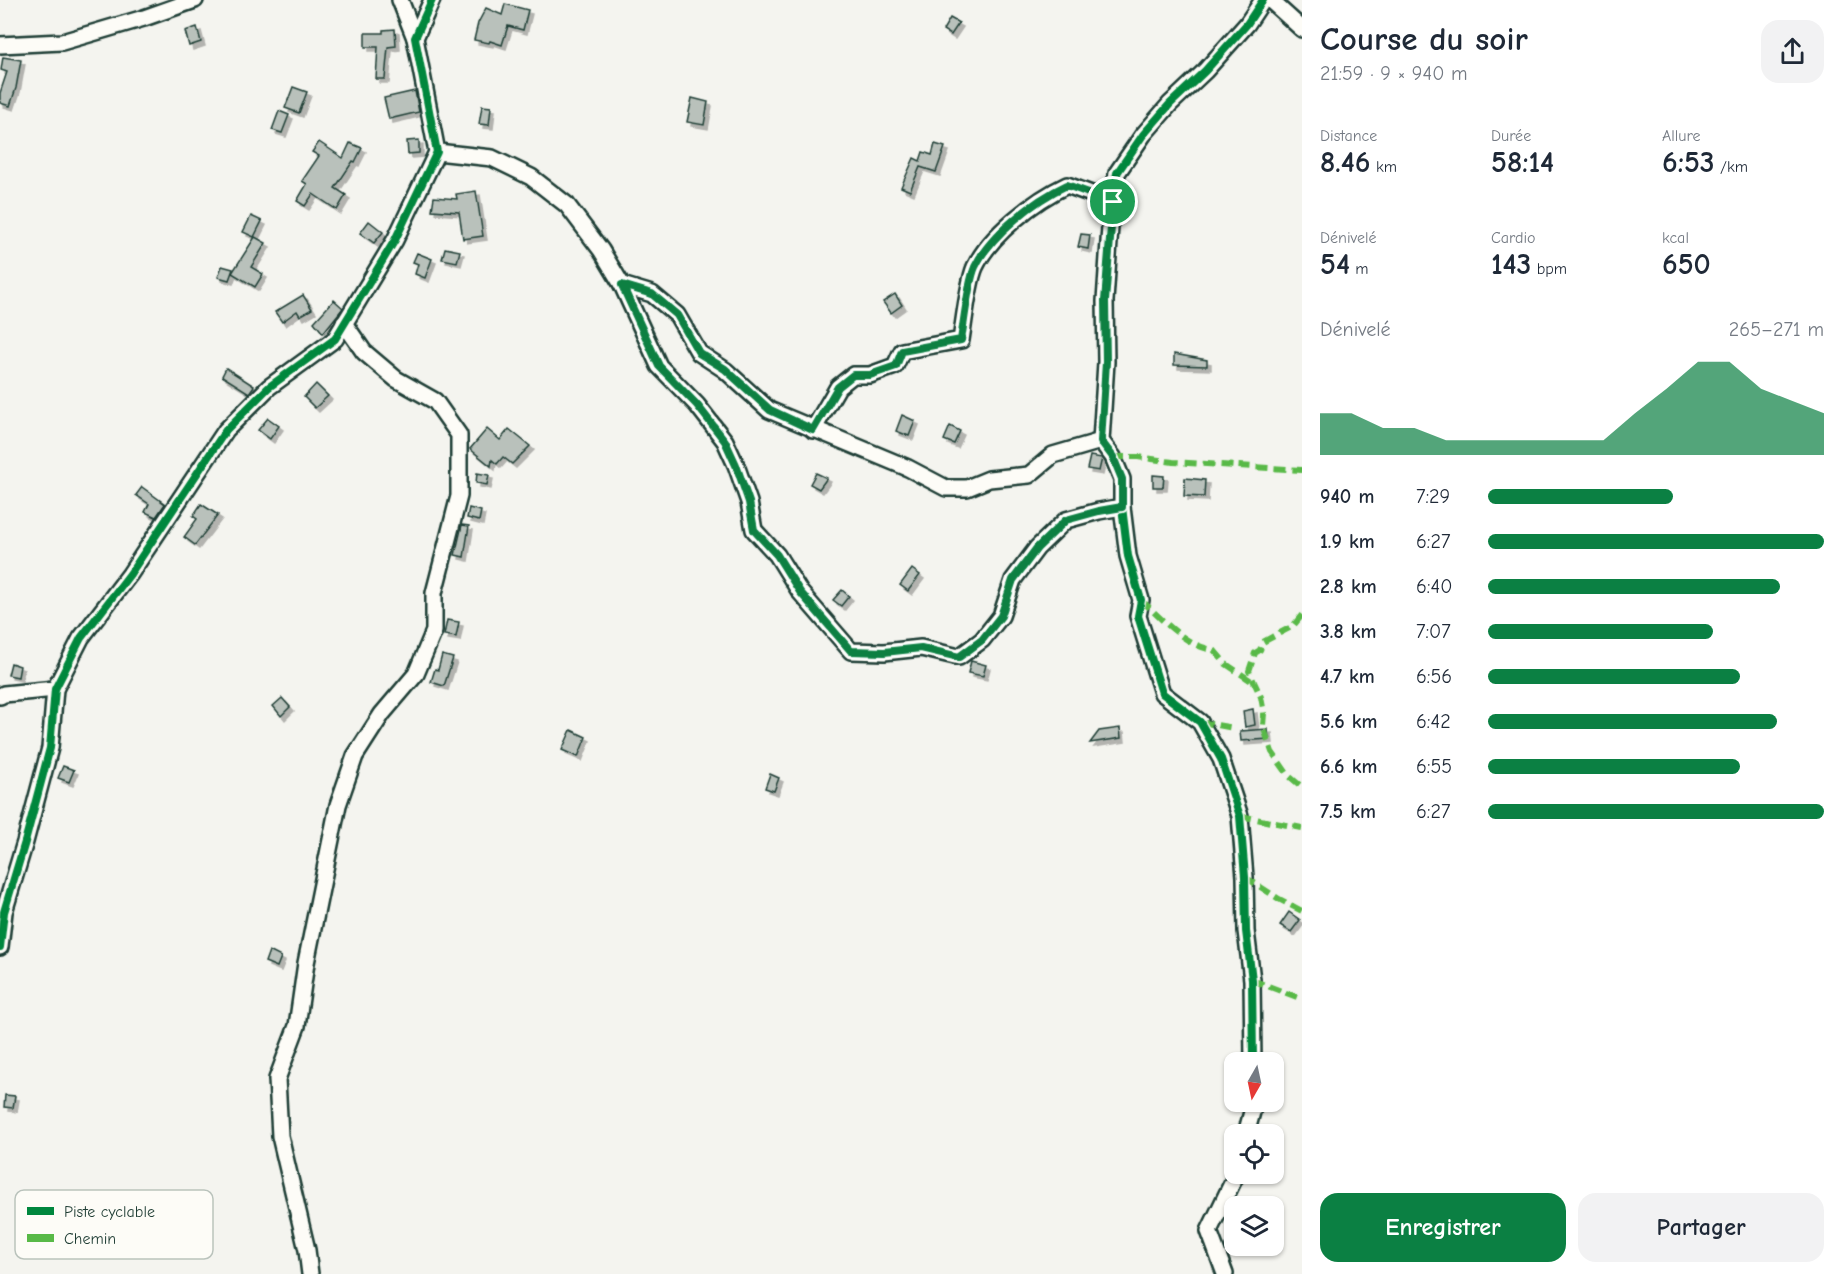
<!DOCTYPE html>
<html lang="fr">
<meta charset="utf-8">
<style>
body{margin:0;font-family:"Comic Neue",sans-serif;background:#f2f2f3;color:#1f2937;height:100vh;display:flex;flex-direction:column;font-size:22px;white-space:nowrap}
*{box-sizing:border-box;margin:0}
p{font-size:20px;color:#747a83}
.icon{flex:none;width:33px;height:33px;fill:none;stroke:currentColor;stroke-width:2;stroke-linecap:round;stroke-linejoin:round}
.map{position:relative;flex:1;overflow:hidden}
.sheet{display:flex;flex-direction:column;background:#fff;width:540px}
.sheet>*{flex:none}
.needle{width:39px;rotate:189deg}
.fabs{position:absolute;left:1224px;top:1052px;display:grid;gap:12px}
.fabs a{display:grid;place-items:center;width:60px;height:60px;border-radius:12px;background:#fff;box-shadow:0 2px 4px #0004;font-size:30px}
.pin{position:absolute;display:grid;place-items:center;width:51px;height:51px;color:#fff;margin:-26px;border:3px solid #fff;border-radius:50%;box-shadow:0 2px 6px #0007}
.round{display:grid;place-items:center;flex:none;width:63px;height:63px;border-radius:18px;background:#f2f2f3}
.headline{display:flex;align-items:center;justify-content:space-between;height:102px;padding:0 18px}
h1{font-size:33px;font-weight:700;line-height:45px}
.metrics{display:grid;grid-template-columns:repeat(3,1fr);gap:9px;height:102px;padding:6px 18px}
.metrics div{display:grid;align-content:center}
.metrics b{font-size:30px;font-weight:700}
.metrics small{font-size:16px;font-weight:400}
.metrics p{font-size:16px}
.chart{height:168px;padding:12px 18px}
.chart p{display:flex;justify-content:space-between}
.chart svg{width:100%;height:108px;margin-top:6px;fill:#0b8043;opacity:.7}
.button{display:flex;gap:12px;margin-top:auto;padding:12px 18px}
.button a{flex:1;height:69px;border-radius:18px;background:#0b8043;color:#fff;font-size:24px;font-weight:700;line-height:69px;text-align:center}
.button a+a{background:#f2f2f3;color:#1f2937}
ul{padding:0 18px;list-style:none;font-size:20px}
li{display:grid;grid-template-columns:96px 72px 1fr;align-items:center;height:45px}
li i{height:15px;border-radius:8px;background:#0b8043}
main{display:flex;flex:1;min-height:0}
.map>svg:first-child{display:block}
</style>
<main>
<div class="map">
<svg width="1302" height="1274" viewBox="0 0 1302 1274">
<defs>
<filter id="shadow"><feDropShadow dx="4" dy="4" stdDeviation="0" flood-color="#0004"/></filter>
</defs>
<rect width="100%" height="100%" fill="#f4f4ef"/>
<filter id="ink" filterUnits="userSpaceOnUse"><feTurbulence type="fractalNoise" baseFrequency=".0167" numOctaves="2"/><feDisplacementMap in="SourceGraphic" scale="12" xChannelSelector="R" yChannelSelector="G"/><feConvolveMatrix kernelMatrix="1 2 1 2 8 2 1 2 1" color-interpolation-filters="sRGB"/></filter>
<g filter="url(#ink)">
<g fill="#b9c1bb" stroke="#1f3d34" stroke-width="1.5" filter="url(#shadow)">
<polygon points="505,4 528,10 523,30 508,26 502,45 490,41 489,43 474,40 478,23 486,8 502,15"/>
<polygon points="950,18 959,23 951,35 943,30"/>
<polygon points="197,27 201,42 189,46 185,31"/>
<polygon points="395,29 396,46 388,47 385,79 376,79 378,47 365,47 365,33 383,33 383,30"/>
<polygon points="3,57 21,60 16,88 10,106 0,103 0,93 7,72 1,70"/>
<polygon points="293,87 307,92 299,113 285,108"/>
<polygon points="415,91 419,112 389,119 384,98"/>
<polygon points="692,98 708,102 704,125 687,122"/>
<polygon points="482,106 491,107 489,125 479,124"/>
<polygon points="279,111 289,115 282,133 272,130"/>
<polygon points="419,140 419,153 408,154 407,141"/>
<polygon points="319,142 343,158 350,143 362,148 355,162 353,161 335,188 346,195 337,210 313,194 305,206 297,201 307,184 302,181 319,156 312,152"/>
<polygon points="935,144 945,147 936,172 920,167 910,191 901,187 914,158 920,161 923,152 932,155"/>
<polygon points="476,191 483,236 463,239 459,212 432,210 434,197 457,199 456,194"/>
<polygon points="251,216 262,221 254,237 243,232"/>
<polygon points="369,221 383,232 374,243 360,233"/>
<polygon points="1081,234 1090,235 1088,249 1078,247"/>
<polygon points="255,237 266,243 251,267 263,274 255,287 232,273"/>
<polygon points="445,248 460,251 457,262 442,259"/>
<polygon points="417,253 432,259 425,278 415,274 418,264 413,262"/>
<polygon points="222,266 233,269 229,280 218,277"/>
<polygon points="895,294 902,305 891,313 883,302"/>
<polygon points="303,295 312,309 300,316 297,311 282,322 275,312"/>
<polygon points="334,300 343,308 323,333 314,322"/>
<polygon points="1174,354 1207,360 1207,366 1174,365"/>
<polygon points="226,368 254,386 249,393 222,376"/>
<polygon points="316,384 328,396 315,408 304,397"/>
<polygon points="902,415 915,421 909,436 896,431"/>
<polygon points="268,418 279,426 270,439 258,430"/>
<polygon points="950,426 960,431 954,444 944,440"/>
<polygon points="487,429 500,440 509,429 530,446 512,464 503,457 497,464 492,460 491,466 470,449"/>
<polygon points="1090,456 1102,458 1099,471 1087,469"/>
<polygon points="477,473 489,475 487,485 476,483"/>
<polygon points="816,473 827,478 819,489 810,484"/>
<polygon points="1153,475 1164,476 1163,487 1153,487"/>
<polygon points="1185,478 1205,480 1204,497 1184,496"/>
<polygon points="142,487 165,504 156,517 145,512 149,504 136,495"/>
<polygon points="201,504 218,515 195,545 184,537 197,519 193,516"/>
<polygon points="469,508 481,511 479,521 467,518"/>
<polygon points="462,525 469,526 464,557 455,555"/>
<polygon points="912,569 920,575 908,591 900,585"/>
<polygon points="842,590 849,596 841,606 833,600"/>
<polygon points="447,620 459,622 456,637 444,635"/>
<polygon points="442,655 453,658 444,686 431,682 435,669 438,670"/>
<polygon points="971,661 986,665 983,676 968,673"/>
<polygon points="11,663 20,666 18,677 8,675"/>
<polygon points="282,698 290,707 281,716 273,706"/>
<polygon points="1253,709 1255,725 1245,727 1243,711"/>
<polygon points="1120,728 1121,738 1090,743 1099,731"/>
<polygon points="1268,729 1269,739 1241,741 1240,731"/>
<polygon points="571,730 586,737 578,757 562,750"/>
<polygon points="63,766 74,770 69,782 58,778"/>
<polygon points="770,774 779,778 774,791 765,788"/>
<polygon points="1289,912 1300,920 1291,932 1280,925"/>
<polygon points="269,951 281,957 277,967 265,962"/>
<polygon points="5,1095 15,1096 13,1108 4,1107"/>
</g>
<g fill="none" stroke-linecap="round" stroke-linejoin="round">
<g stroke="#1f3d34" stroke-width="20">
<g id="minor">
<polyline points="400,0 415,38"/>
<polyline points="1270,0 1302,29"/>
<polyline points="0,45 62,42 144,18 195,0"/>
<polyline points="437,152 492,158 531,177 567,205 601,250 622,285 652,294 677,315 699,353 725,370 769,410 908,468 946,488 967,488 989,479 1029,475 1053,455 1101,441"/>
<polyline points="622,285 659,366 697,405 725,441 736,465 749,502 754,530 777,555 800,592 851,651 884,652 921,648 959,657 982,640 1001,616 1013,580 1037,548 1066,520 1099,511 1122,507"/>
<path d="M813 430 838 387 853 375H870L895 366 902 351 961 340C964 322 968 283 975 267 990 235 1035 200 1067 185L1113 202"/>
<polyline points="0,696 4,694 55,689"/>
<polyline points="0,947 4,912 25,842 50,748 55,689 81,638 130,574 226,430 269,387 335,339 395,240 437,152 415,38 432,0"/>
<polyline points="1253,1062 1252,980 1246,931 1245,877 1240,816 1221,759 1200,722 1162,693 1138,616 1141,600 1128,556 1122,507 1122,479 1113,457 1101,441 1106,362 1105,301 1111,212 1117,173 1143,135 1170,104 1205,71 1247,24 1263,0"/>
<polyline points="1246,1134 1255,1101"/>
<polyline points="310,1274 307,1250 280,1136 277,1079 297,1026 306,963 338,805 355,756 382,714 416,674 434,631 434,593 459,496 459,435 435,401 396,379 364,352 344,323"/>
<polyline points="1225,1274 1209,1231 1237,1173"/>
</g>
</g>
<use href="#minor" stroke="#fdfcf7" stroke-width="15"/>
<g stroke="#58b947" stroke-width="6" stroke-dasharray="12 6" stroke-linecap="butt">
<polyline points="1113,457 1138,457 1173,462 1302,470"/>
<path d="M1141 600C1161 618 1186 647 1214 650L1226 664 1253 682"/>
<polyline points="1302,615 1293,626 1263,642 1260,650 1255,653 1249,671 1261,697 1264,713 1263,726 1272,752 1289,776 1302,787"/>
<polyline points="1200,722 1234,728"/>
<polyline points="1240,816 1302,828"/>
<polyline points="1245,877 1279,899 1302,911"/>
<polyline points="1252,980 1297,997 1302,994"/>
</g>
<g stroke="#fdfcf7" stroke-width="11">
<g id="cycleway">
<polyline points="0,947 4,912 25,842 50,748 55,689 81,638 130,574 226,430 269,387 335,339 395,240 437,152 415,38 432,0"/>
<polyline points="1253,1062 1252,980 1246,931 1245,877 1240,816 1221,759 1200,722 1162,693 1138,616 1141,600 1128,556 1122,507 1122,479 1113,457 1101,441 1106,362 1105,301 1111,212 1117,173 1143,135 1170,104 1205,71 1247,24 1263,0"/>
</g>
</g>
<use href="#cycleway" stroke="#00873e" stroke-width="8"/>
</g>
</g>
<g fill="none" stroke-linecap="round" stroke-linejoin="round" filter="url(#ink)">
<g stroke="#fff" stroke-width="12">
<path id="route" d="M1067 185 1113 202 1105 301 1106 362 1101 441 1113 457 1122 479V507L1099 511 1066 520 1037 548 1013 580 1001 616 982 640 959 657 921 648 884 652 851 651 800 592 777 555 754 530 749 502 736 465 725 441 697 405 659 366 622 285 652 294 677 315 699 353 725 369 770 410 813 430 838 387 853 375H870L896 366 902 351 961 340C964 322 968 283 975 267 990 235 1035 200 1067 185Z"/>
</g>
<use href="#route" stroke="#0b8043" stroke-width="8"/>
</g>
<rect x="15" y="1190" width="198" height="69" rx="9" fill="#fdfcf7" stroke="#bac3bc" stroke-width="1.5"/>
<rect x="27" y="1207" width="27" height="8" fill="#00873e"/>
<rect x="27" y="1234" width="27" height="8" fill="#58b947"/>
<g font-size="16" fill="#1f3d34">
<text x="64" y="1217">Piste cyclable</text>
<text x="64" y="1244">Chemin</text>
</g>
</svg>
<div class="fabs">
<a><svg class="needle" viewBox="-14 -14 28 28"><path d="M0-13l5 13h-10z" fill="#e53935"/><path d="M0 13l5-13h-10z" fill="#747a83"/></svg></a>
<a><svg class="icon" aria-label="locate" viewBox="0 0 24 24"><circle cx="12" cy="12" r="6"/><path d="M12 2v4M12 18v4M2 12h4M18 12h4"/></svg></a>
<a><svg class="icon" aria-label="layers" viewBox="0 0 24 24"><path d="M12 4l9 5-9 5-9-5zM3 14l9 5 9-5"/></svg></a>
</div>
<div class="pin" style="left:1113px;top:202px;background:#1e9e55"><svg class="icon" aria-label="arrive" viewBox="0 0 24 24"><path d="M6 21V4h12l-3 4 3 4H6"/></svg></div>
</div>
<section class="sheet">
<div class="headline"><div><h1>Course du soir</h1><p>21:59 · 9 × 940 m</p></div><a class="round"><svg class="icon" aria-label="share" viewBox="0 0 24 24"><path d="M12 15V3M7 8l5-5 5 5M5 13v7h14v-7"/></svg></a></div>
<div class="metrics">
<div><p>Distance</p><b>8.46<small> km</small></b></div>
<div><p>Durée</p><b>58:14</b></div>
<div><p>Allure</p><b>6:53<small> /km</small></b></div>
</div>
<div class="metrics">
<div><p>Dénivelé</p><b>54<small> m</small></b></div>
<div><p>Cardio</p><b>143<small> bpm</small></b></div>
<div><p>kcal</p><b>650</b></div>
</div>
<div class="chart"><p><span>Dénivelé</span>265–271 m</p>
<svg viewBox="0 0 160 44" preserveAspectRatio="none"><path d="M0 44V27L10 27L20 33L30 33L40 38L50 38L60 38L70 38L80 38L90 38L100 27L110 17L120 6L130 6L140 17L150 22L160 27V44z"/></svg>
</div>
<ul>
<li><b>940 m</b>7:29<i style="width:55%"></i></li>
<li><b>1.9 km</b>6:27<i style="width:100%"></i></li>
<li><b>2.8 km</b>6:40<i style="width:87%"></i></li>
<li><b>3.8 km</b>7:07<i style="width:67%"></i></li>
<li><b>4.7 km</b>6:56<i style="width:75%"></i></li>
<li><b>5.6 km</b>6:42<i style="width:86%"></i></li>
<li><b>6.6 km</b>6:55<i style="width:75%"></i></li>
<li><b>7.5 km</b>6:27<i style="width:100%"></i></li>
</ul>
<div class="button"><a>Enregistrer</a><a>Partager</a></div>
</section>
</main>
